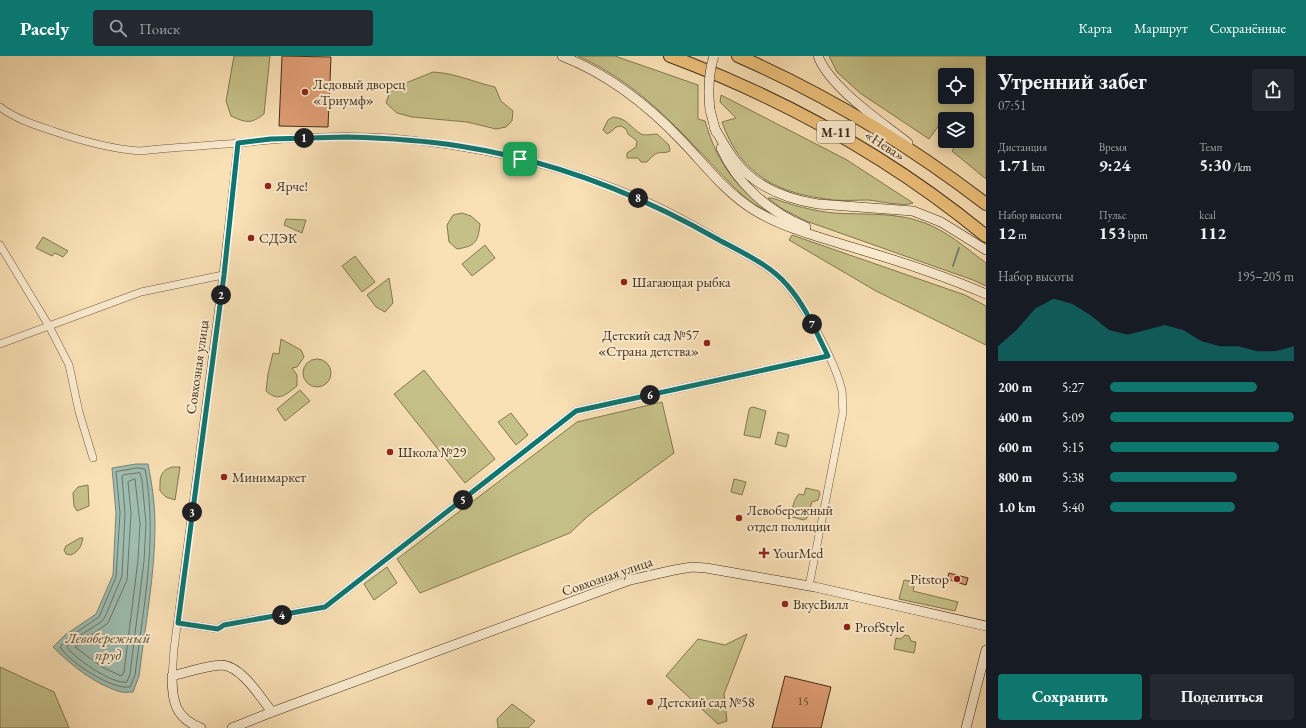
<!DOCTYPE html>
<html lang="ru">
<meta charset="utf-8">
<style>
body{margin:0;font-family:"EB Garamond",serif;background:#242831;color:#f1f3f6;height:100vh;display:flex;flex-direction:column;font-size:15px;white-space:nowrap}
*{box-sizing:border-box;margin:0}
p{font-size:13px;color:#9ea1a6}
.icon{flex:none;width:22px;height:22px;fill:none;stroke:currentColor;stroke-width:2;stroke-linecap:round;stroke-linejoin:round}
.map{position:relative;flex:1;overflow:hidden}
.details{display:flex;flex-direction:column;background:#171b24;width:320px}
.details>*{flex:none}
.controls{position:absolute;left:938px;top:12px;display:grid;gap:8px}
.controls a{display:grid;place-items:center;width:36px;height:36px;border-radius:4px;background:#171b24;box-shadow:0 2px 10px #0003;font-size:20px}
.pin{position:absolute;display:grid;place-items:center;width:34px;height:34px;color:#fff;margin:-17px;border-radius:8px;box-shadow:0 2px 6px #0006}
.km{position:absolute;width:20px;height:20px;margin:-10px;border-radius:50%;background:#222;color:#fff;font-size:11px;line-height:20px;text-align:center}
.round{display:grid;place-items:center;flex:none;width:42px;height:42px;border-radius:4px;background:#242831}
.summary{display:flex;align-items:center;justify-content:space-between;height:68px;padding:0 12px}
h1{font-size:22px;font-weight:700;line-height:30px}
.metrics{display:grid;grid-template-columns:repeat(3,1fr);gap:6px;height:68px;padding:4px 12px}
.metrics div{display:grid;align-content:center}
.metrics b{font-size:17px;font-weight:700}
.metrics small{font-size:11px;font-weight:400}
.metrics p{font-size:11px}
.chart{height:112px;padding:8px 12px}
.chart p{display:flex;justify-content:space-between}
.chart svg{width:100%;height:72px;margin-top:4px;fill:#0f766e;opacity:.7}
.button{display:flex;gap:8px;margin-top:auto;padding:8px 12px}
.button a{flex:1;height:46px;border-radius:4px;background:#0f766e;color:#fff;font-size:16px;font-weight:700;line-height:46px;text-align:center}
.button a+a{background:#242831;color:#f1f3f6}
ul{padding:0 12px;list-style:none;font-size:13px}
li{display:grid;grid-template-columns:64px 48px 1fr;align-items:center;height:30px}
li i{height:10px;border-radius:5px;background:#0f766e}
header{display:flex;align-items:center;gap:24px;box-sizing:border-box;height:56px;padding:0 20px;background:#0f766e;color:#fff}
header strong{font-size:19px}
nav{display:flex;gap:22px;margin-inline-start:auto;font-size:14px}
.search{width:280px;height:36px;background:#242831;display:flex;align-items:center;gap:10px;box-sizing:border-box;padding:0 14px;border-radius:4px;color:#9ea1a6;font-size:15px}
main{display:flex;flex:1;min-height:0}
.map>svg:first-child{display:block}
</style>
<header>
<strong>Pacely</strong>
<div class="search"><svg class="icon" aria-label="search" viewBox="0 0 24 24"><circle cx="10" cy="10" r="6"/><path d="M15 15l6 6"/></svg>Поиск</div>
<nav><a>Карта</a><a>Маршрут</a><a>Сохранённые</a></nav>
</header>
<main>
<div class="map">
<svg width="986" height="672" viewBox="0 0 986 672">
<rect width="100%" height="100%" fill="#f9e0b5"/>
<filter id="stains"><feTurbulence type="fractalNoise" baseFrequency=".005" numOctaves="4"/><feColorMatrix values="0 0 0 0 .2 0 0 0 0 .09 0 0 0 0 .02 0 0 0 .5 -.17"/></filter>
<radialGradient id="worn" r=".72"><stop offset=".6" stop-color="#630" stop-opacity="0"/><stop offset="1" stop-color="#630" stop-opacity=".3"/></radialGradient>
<g fill="#c5c088" stroke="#847751" fill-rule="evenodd">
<path d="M234 0H270L264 58C251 68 246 67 231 60L226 45Z"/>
<path d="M578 0H615L698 29V63L705 65C718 110 738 133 775 160L754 148 742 139C688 86 649 32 578 0Z"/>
<path d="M829 0H986V123L952 95 958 85H967V63H945V65L940 68 929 83 860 37 837 16ZM945 19H967V41H945Z"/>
<path d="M433 16C455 17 473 26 495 31L501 45 513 55 512 65 506 71 496 73 467 66 412 61 397 57 386 47 391 33Z"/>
<path d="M721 39 847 104 913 147C904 151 879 145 868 144 857 144 846 145 834 144 780 138 741 121 722 66L736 62 720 46Z"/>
<path d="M613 61C627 62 631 72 641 78 646 80 652 78 657 78L669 89 670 95C665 98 658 95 654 99 651 101 649 104 647 106H641L638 102H627V97L636 91 637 85 628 78 626 73 621 70 616 71 612 75 607 78 603 74 608 64Z"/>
<path d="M768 142H772C792 149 813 155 834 157 863 159 895 156 922 166 946 174 966 192 986 207V230L973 224 806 165 781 152Z"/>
<path d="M462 157 471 160 480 168C478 187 475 190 457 193L449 186 447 169 453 159Z"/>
<polygon points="286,163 306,164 302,177 284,169"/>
<polygon points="792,179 965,239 986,250 986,289 876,235 789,184"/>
<polygon points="43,181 68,195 63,201 55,197 52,200 36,192"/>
<polygon points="485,189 495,202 472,220 462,208"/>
<polygon points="355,200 375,226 362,236 342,210"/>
<polygon points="389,222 393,247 385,256 376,251 367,239"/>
<path d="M281 283 301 294 304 301 297 311 292 312 297 319V330C286 338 279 347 266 335L268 318 273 297 279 298Z"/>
<circle cx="317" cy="317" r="14"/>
<polygon points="424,314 495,403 465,427 394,338"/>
<polygon points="300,334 310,345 285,365 277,353"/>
<polygon points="662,346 674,397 588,460 570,477 420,537 397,503 577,366"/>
<polygon points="753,351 766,355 760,382 744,379 749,354 750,352"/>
<polygon points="511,357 528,379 516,389 498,366"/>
<polygon points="778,376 789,379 786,391 775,388"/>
<path d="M172 411H180L175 444 166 441 160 435C160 423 159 415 172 411Z"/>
<polygon points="734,423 746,426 742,439 731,436"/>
<polygon points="88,429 89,450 77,455 74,450 73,437 78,431"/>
<path d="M806 432 819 435 820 438 818 444 812 446 807 462 804 464 792 461C791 455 794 442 799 438L804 439Z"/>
<path d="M80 482H83C81 491 79 495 71 499L66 498 64 494 66 490Z"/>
<polygon points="387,511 397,527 374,544 364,528"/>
<polygon points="904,524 915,526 913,535 958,546 955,555 899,543"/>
<polygon points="747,578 724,638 727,665 718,668 666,620 698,583 725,589"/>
<polygon points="905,579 909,580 911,585 916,586 914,597 894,593 896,582 901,583"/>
<polygon points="0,611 54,636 69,672 0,672"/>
<polygon points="512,648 535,665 528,672 498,672 497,663"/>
</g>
<path fill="#9ebdb1" stroke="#798475" d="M136 408H148C152 428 155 449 155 469 155 519 145 570 139 620L133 636C128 636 122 637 118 635 93 627 71 609 53 591L65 579 96 558 113 519 116 457 112 412Z"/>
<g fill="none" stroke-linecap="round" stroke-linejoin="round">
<g stroke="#707666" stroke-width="1">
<path d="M137 412 145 413C147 422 148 433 149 443 154 501 142 561 135 619L130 631C112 634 69 606 60 591L68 582 99 561 116 521 120 457 116 416Z"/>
<path d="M140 417 142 424 146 468 144 505 130 618 127 626C113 629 74 602 67 591L71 585 101 566 105 561 122 520 125 457 122 420 123 419Z"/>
<polygon points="135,423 140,468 138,504 124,616 121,620 102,611 75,591 108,567 127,524 131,457 128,426"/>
</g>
<polyline stroke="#798475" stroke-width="2" points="953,210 959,192"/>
</g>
<g fill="#e09d74" stroke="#422e1a">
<polygon points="282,0 331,1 328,71 279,70"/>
<polygon points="949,517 968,522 966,529 947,523"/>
<polygon points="785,620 831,631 821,672 772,672"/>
</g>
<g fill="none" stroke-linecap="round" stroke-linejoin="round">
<g stroke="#705a41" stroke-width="8">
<g id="street">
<path d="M0 51C16 63 35 69 53 75 82 85 110 93 140 95 173 91 206 90 239 87 289 82 340 78 391 82 480 90 568 110 650 147 674 158 697 171 719 184 739 195 761 205 779 221 800 239 836 307 842 335 843 342 842 349 843 356L809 530"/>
<polyline points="0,189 49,270 69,309 79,356 93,402"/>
<polyline points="0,288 141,236 223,219"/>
<polyline points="178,567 218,573 223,569 325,551 576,355 828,300"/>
<polyline points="172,620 174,593 223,219 238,87"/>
</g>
</g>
<g stroke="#422e1a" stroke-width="10">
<g id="secondary">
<path d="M562 0C608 18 648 49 682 85 705 109 725 136 754 154 785 173 823 182 858 193 899 205 947 221 986 238"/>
<path d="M818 0C830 32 882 66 908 87"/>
<polyline points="710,54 716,76"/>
<path d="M714 71C721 83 728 97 737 107 757 132 787 143 818 148L913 155 941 166 986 194"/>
<path d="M721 92C737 128 769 156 806 171"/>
<path d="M201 672C175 662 172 645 172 620 188 616 205 610 221 609 241 609 261 642 272 656"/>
<polyline points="232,672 272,656 630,524 674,514 692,511 706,512 815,531 986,570"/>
<polyline points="966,672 986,594"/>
</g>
</g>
<g stroke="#422e1a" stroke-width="14">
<g id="highway">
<path d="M670 0C785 43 891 102 986 180"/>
<path d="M738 0C827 39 909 89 986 148"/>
</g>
</g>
<use href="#street" stroke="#fbebcf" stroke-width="7"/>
<use href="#secondary" stroke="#fbebcf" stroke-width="9"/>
<use href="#highway" stroke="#ecc07a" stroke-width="12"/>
<g stroke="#422e1a" stroke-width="10" stroke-linecap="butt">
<path id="secondary-bridge" d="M710 54C708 35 708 18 714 0"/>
</g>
<use href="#secondary-bridge" stroke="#fbebcf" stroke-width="9"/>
</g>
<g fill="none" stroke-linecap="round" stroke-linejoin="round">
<g stroke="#fff" stroke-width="8">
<path id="route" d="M347 81C384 82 422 84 459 90 551 104 639 138 719 184 743 197 770 209 787 229 805 249 816 276 828 300L576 355 325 551 224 569 218 573 178 567 224 219 238 87 271 83Z"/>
</g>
<use href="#route" stroke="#0f766e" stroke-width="5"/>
</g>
<g fill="#8f2418" stroke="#fbebcf" stroke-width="1.5">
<circle cx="305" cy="36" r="4"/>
<circle cx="268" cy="130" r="4"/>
<circle cx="251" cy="182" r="4"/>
<circle cx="624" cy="226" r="4"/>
<circle cx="707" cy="287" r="4"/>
<circle cx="390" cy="396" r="4"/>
<circle cx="224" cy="421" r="4"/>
<circle cx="739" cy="462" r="4"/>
<path d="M762 491h4v4h4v4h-4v4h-4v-4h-4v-4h4z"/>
<circle cx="957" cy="523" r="4"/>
<circle cx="785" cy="548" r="4"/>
<circle cx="847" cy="571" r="4"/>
<circle cx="650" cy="646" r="4"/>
</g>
<g text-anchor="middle" stroke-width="4" stroke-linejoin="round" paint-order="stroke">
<g font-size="12" fill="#6a4a30">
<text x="803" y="649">15</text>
</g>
<rect fill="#fbebcf" stroke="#7a6750" stroke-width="1" x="817" y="65" width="38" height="22" rx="3"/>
<g font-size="13" font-weight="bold" fill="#422e1a">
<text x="836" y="81">М-11</text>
</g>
<g font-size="14" fill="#422e1a" stroke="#fbebcf" text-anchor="start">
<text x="313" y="33">Ледовый дворец<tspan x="313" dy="16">«Триумф»</tspan></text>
<text x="276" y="135">Ярче!</text>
<text x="259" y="187">СДЭК</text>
<text x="632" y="231">Шагающая рыбка</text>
<text x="699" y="284" text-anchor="end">Детский сад №57<tspan x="699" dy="16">«Страна детства»</tspan></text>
<text x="398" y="401">Школа №29</text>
<text x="232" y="426">Минимаркет</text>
<text x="747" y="459">Левобережный<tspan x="747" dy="16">отдел полиции</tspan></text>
<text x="773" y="502">YourMed</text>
<text x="949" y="528" text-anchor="end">Pitstop</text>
<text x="793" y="553">ВкусВилл</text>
<text x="855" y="576">ProfStyle</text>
<text x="658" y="651">Детский сад №58</text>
</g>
<g font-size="14" fill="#422e1a" stroke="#fbebcf">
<text transform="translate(885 89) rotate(33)" y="5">«Нева»</text>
<text transform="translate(197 311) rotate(-82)" y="5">Совхозная улица</text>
<text transform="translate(607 520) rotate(-19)" y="5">Совхозная улица</text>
</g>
<g font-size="15" font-style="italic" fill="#595240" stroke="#fbebcf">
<text x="108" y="587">Левобережный<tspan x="108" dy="17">пруд</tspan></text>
</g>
</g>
<rect width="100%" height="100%" filter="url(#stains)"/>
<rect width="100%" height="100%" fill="url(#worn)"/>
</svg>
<div class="controls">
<a><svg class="icon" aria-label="locate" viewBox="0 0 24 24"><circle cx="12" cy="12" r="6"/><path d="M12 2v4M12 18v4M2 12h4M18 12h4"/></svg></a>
<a><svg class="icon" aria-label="layers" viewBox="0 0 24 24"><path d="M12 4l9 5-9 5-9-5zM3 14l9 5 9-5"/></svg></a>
</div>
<div class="pin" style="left:520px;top:103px;background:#1e9e55"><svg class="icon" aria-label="arrive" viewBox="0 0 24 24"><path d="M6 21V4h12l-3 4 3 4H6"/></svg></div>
<b class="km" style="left:304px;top:82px">1</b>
<b class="km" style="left:221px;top:239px">2</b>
<b class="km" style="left:192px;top:456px">3</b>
<b class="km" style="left:282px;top:559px">4</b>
<b class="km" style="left:463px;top:444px">5</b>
<b class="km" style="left:650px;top:339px">6</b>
<b class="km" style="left:812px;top:268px">7</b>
<b class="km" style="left:638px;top:142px">8</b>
</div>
<section class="details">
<div class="summary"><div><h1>Утренний забег</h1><p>07:51</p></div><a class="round"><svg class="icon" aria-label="share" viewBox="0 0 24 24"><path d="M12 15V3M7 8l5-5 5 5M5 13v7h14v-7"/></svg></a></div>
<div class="metrics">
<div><p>Дистанция</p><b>1.71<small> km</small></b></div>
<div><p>Время</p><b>9:24</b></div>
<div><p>Темп</p><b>5:30<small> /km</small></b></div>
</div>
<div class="metrics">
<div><p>Набор высоты</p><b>12<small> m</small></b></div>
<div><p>Пульс</p><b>153<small> bpm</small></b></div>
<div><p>kcal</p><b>112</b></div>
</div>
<div class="chart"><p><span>Набор высоты</span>195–205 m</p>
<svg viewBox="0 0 160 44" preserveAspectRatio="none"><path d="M0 44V35L10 25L20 12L30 6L40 9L50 16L60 25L70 28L80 25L90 22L100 25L110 32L120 35L130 35L140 38L150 38L160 35V44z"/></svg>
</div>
<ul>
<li><b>200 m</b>5:27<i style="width:80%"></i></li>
<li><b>400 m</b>5:09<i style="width:100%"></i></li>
<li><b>600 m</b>5:15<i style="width:92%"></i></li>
<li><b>800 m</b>5:38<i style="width:69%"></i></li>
<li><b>1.0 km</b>5:40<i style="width:68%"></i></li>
</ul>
<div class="button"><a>Сохранить</a><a>Поделиться</a></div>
</section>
</main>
